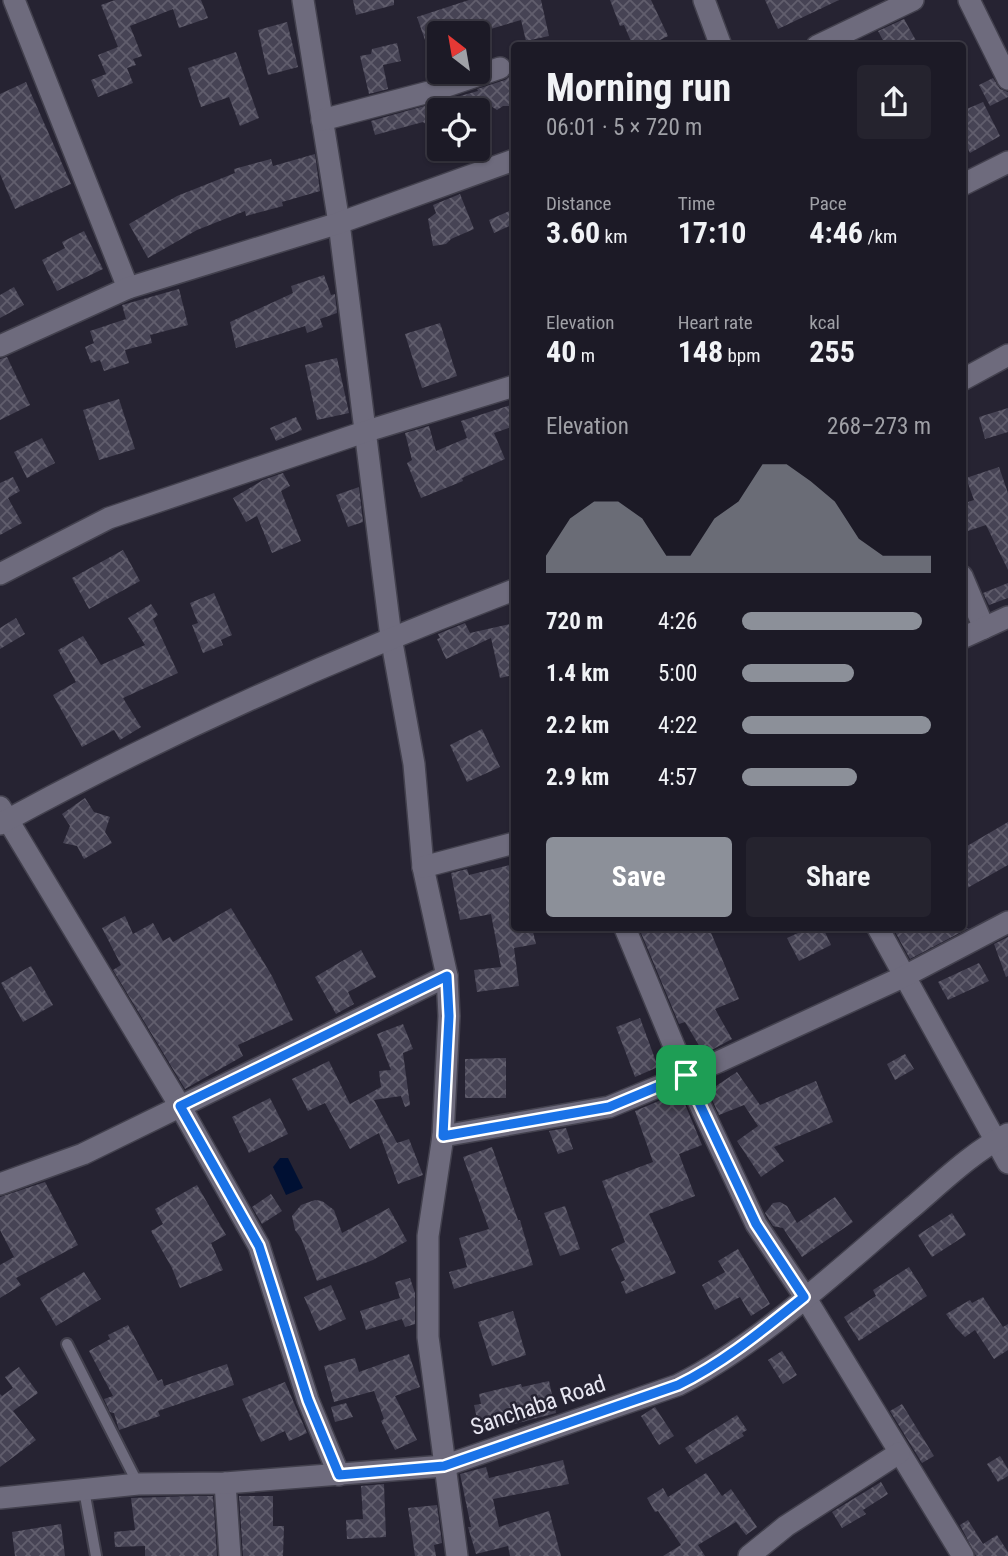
<!DOCTYPE html>
<meta charset="utf-8">
<style>
body{margin:0;font-family:"Roboto Condensed",sans-serif;background:#25232e;color:#f1f3f6;height:100vh;display:flex;flex-direction:column;font-size:26px;white-space:nowrap}
*{box-sizing:border-box;margin:0}
p{font-size:23px;color:#a0a1a7}
.icon{flex:none;width:38px;height:38px;fill:none;stroke:currentColor;stroke-width:2;stroke-linecap:round;stroke-linejoin:round}
.map{position:relative;flex:1;overflow:hidden}
.side{position:absolute;left:511px;top:42px;width:455px;height:889px;display:flex;flex-direction:column;background:#1c1a26;border-radius:7px;box-shadow:0 2px 5px #0004,0 0 0 2px #3a3843}
.side>*{flex:none}
.needle{width:46px;rotate:329deg}
.buttons{position:absolute;left:427px;top:21px;display:grid;gap:14px}
.buttons a{display:grid;place-items:center;width:63px;height:63px;border-radius:7px;background:#1c1a26;box-shadow:0 2px 5px #0004,0 0 0 2px #3a3843;font-size:35px}
.pin{position:absolute;display:grid;place-items:center;width:60px;height:60px;color:#fff;margin:-30px;border-radius:14px;box-shadow:0 4px 10px #0006}
.round{display:grid;place-items:center;flex:none;width:74px;height:74px;border-radius:7px;background:#25232e}
.headline{display:flex;align-items:center;justify-content:space-between;height:119px;padding:0 35px}
h1{font-size:38px;font-weight:700;line-height:52px}
.figures{display:grid;grid-template-columns:repeat(3,1fr);gap:10px;height:119px;padding:7px 35px}
.figures div{display:grid;align-content:center}
.figures b{font-size:30px;font-weight:700}
.figures small{font-size:19px;font-weight:400}
.figures p{font-size:19px}
.chart{height:196px;padding:14px 35px}
.chart p{display:flex;justify-content:space-between}
.chart svg{width:100%;height:126px;margin-top:7px;fill:#8c9099;opacity:.7}
.primary-button{display:flex;gap:14px;margin-top:auto;padding:14px 35px}
.primary-button a{flex:1;height:80px;border-radius:7px;background:#8c9099;color:#fff;font-size:28px;font-weight:700;line-height:80px;text-align:center}
.primary-button a+a{background:#25232e;color:#f1f3f6}
ul{padding:0 35px;list-style:none;font-size:23px}
li{display:grid;grid-template-columns:112px 84px 1fr;align-items:center;height:52px}
li i{height:18px;border-radius:9px;background:#8c9099}
.map>svg:first-child{display:block}
</style>
<div class="map">
<svg width="1008" height="1556" viewBox="0 0 1008 1556">
<defs>
<pattern id="building-cross-hatch" width="8" height="8" patternUnits="userSpaceOnUse" patternTransform="scale(1.75)"><rect width="8" height="8" fill="#464354"/><path d="M0 0l8 8M0 8l8-8" fill="none" stroke="#615e6d"/></pattern>
</defs>
<rect width="100%" height="100%" fill="#262332"/>
<polygon fill="#001033" points="280,1158 288,1158 303,1188 286,1195 273,1167"/>
<g fill="url(#building-cross-hatch)">
<polygon points="115,0 201,0 208,18 179,28 173,9 130,26 142,56 133,59 136,65 127,68 133,83 98,97 91,80 106,74 98,55 118,47 101,5"/>
<polygon points="353,0 394,0 394,5 356,15"/>
<polygon points="469,0 541,0 549,36 526,41 521,20 477,33 439,33 439,74 437,75 417,17"/>
<polygon points="610,0 651,0 668,36 648,46 633,46 624,25 620,26"/>
<polygon points="765,0 839,0 778,29"/>
<polygon points="904,19 919,46 886,46 878,31"/>
<polygon points="287,22 298,67 268,75 258,30"/>
<polygon points="397,43 401,61 383,65 388,89 369,94 360,56 371,54 372,49"/>
<polygon points="236,52 259,118 240,126 229,97 201,107 188,68"/>
<polygon points="513,69 514,106 503,106 497,110 488,104 482,113 481,110 439,110 439,134 423,122 375,135 371,121 478,91 477,89 505,80 510,76"/>
<polygon points="993,78 1000,89 1008,92 1008,97 990,106 979,85"/>
<polygon points="26,82 71,184 15,209 0,174 0,94"/>
<polygon points="983,102 1000,136 970,153 962,137 962,111"/>
<polygon points="315,154 320,191 282,202 283,206 246,216 245,211 197,230 148,258 129,224 177,196 235,173 234,169 271,159 273,166"/>
<polygon points="460,194 474,229 451,239 446,244 433,246 428,219 436,213 433,205"/>
<polygon points="514,209 514,224 494,233 489,220"/>
<polygon points="84,231 103,269 57,291 42,260 65,248 62,242"/>
<polygon points="324,275 331,295 335,294 337,313 320,319 323,327 307,333 305,326 236,348 230,322 293,293 291,286"/>
<polygon points="14,287 24,305 0,318 0,295"/>
<polygon points="179,289 188,325 150,335 152,343 125,350 129,363 104,371 100,360 91,363 85,347 94,343 90,331 126,319 122,305"/>
<polygon points="440,323 457,376 422,388 405,334"/>
<polygon points="7,357 30,405 0,420 0,359"/>
<polygon points="337,358 349,413 317,420 305,365"/>
<polygon points="119,399 135,449 99,460 83,410"/>
<polygon points="514,404 514,426 494,433 505,459 462,478 463,481 421,498 407,463 412,460 405,433 429,426 436,451 467,438 461,421"/>
<polygon points="1008,408 1008,432 985,439 979,417"/>
<polygon points="296,417 302,430 276,441 270,428"/>
<polygon points="42,438 55,463 27,478 14,452"/>
<polygon points="999,467 1008,493 1008,570 986,525 962,533 962,504 974,500 966,478"/>
<polygon points="283,473 290,486 281,491 301,541 272,553 257,516 246,522 233,498 263,480"/>
<polygon points="13,477 20,491 8,498 22,523 0,535 0,483"/>
<polygon points="359,487 363,522 348,527 336,495"/>
<polygon points="123,550 140,581 89,609 72,578"/>
<polygon points="1008,583 1008,598 989,605 983,593"/>
<polygon points="214,593 232,635 221,640 223,645 203,653 192,625 198,623 190,603"/>
<polygon points="151,604 158,615 153,619 178,673 123,698 141,727 120,740 114,730 82,747 53,695 76,682 58,650 83,636 101,665 145,645 128,618"/>
<polygon points="16,618 25,634 0,649 0,628"/>
<polygon points="465,623 470,633 514,623 514,675 500,678 491,638 446,659 437,639 440,638 438,634"/>
<polygon points="482,729 500,767 467,782 450,745"/>
<polygon points="85,798 94,812 110,817 105,832 112,843 84,859 77,846 63,843 70,826 62,814"/>
<polygon points="1008,822 1008,865 962,891 962,849"/>
<polygon points="514,864 514,928 532,928 536,944 514,948 519,986 477,992 474,970 501,967 491,914 460,920 451,873 467,869 469,875"/>
<polygon points="231,908 272,976 293,1020 238,1045 243,1056 185,1089 113,970 121,965 102,928 125,916 133,934 153,923 163,941 170,937 173,942"/>
<polygon points="639,928 709,928 739,999 715,1009 732,1039 704,1054 685,1022 679,1024"/>
<polygon points="809,928 823,928 831,945 799,961 787,938"/>
<polygon points="893,928 969,928 910,959"/>
<polygon points="1008,937 1008,976 1006,977 994,944"/>
<polygon points="361,950 376,977 348,992 354,1004 336,1014 315,977"/>
<polygon points="979,963 989,981 948,1000 938,982"/>
<polygon points="31,966 53,1005 23,1022 1,983"/>
<polygon points="640,1018 658,1067 635,1077 616,1027"/>
<polygon points="403,1024 413,1049 403,1053 410,1105 405,1107 401,1096 374,1100 397,1143 409,1139 423,1175 398,1184 379,1133 350,1149 325,1103 308,1111 292,1079 329,1061 350,1104 381,1087 379,1071 391,1070 377,1034"/>
<polygon points="905,1054 914,1069 895,1080 887,1064"/>
<polygon points="506,1058 506,1098 465,1098 465,1059"/>
<polygon points="737,1072 760,1105 816,1081 833,1122 774,1147 784,1161 761,1177 737,1141 758,1126 744,1105 719,1115 704,1082 712,1079 716,1086"/>
<polygon points="680,1092 702,1145 679,1154 695,1196 649,1214 676,1273 626,1294 621,1282 625,1280 611,1249 625,1242 602,1181 653,1162 635,1111"/>
<polygon points="270,1098 288,1134 249,1153 232,1117"/>
<polygon points="566,1128 573,1149 558,1154 549,1131"/>
<polygon points="492,1147 518,1220 520,1220 533,1265 454,1289 449,1272 467,1267 459,1238 489,1229 463,1157"/>
<polygon points="45,1182 78,1245 16,1278 21,1285 0,1298 0,1265 14,1257 0,1230 0,1197"/>
<polygon points="197,1185 226,1235 211,1243 223,1270 180,1288 172,1268 151,1231 163,1224 155,1209"/>
<polygon points="271,1194 282,1211 262,1224 252,1207"/>
<polygon points="835,1197 853,1222 802,1257 783,1228 773,1226 765,1213 773,1203 780,1202 787,1206 797,1223"/>
<polygon points="315,1200 322,1201 334,1210 342,1233 389,1208 407,1241 373,1260 317,1281 301,1238 295,1230 292,1216 301,1205"/>
<polygon points="565,1206 580,1249 560,1256 544,1213"/>
<polygon points="952,1213 966,1235 932,1257 918,1235"/>
<polygon points="738,1249 770,1304 751,1316 740,1297 715,1310 702,1285 725,1272 718,1261"/>
<polygon points="909,1267 927,1296 859,1341 844,1317 876,1296 873,1290"/>
<polygon points="84,1272 101,1299 56,1326 40,1298"/>
<polygon points="410,1278 415,1293 415,1324 405,1327 402,1319 366,1330 360,1311 400,1298 395,1282"/>
<polygon points="331,1285 346,1319 319,1331 304,1297"/>
<polygon points="983,1297 1003,1327 1008,1324 1008,1350 994,1359 975,1330 965,1337 956,1328 946,1314 970,1300 972,1303"/>
<polygon points="513,1311 526,1355 492,1366 478,1322"/>
<polygon points="128,1325 158,1381 162,1379 164,1386 227,1364 234,1385 158,1411 160,1416 119,1430 114,1413 110,1412 104,1399 113,1396 89,1351 110,1339 108,1335"/>
<polygon points="782,1351 797,1375 783,1384 768,1360"/>
<polygon points="409,1354 420,1387 395,1396 417,1440 395,1450 381,1421 384,1419 374,1391 334,1402 324,1366 355,1358 359,1372"/>
<polygon points="19,1367 38,1393 13,1411 36,1440 0,1467 0,1394 2,1396 13,1388 5,1377"/>
<polygon points="549,1381 556,1413 480,1433 474,1405 481,1404 479,1394 521,1384 522,1387"/>
<polygon points="285,1382 307,1433 289,1441 285,1431 261,1442 242,1399"/>
<polygon points="346,1403 353,1417 335,1422 331,1407"/>
<polygon points="902,1404 934,1456 922,1463 890,1411"/>
<polygon points="655,1407 674,1436 659,1445 641,1416"/>
<polygon points="737,1415 747,1430 742,1433 744,1436 696,1464 685,1448"/>
<polygon points="1000,1456 1008,1469 1008,1476 998,1482 987,1464"/>
<polygon points="563,1460 569,1484 493,1499 499,1527 549,1511 561,1556 510,1556 508,1546 476,1554 468,1527 471,1527 460,1474 486,1467 489,1478"/>
<polygon points="706,1473 722,1496 731,1489 757,1527 746,1535 736,1522 698,1545 705,1556 663,1556 681,1545 658,1511 655,1512 647,1498 663,1488 668,1497"/>
<polygon points="881,1482 888,1494 863,1510 866,1514 842,1528 832,1512"/>
<polygon points="384,1484 386,1537 347,1539 346,1520 363,1519 361,1486"/>
<polygon points="195,1496 213,1496 217,1556 145,1556 145,1546 115,1547 114,1532 135,1530 131,1498"/>
<polygon points="239,1496 273,1496 273,1526 284,1526 283,1556 243,1556"/>
<polygon points="437,1505 442,1543 434,1545 436,1556 415,1556 408,1508"/>
<polygon points="968,1520 983,1544 997,1535 1008,1552 1008,1556 976,1556 960,1525"/>
<polygon points="61,1524 65,1556 15,1556 12,1532"/>
</g>
<g fill="none" stroke-linecap="round" stroke-linejoin="round">
<g stroke="#43414e" stroke-width="14">
<g id="lane">
<polyline points="67,1344 138,1484"/>
<polyline points="84,1490 96,1556"/>
</g>
</g>
<g stroke="#43414e" stroke-width="24">
<g id="street">
<polyline points="14,0 128,288"/>
<polyline points="303,0 339,223 391,637 414,764 423,867 447,976 449,1016 443,1136 428,1236 428,1337 457,1556"/>
<polyline points="704,0 721,46"/>
<polyline points="969,0 1008,79"/>
<polyline points="817,46 913,0"/>
<polyline points="322,120 429,92 500,68"/>
<polyline points="962,185 1008,162"/>
<polyline points="0,346 128,288 339,223 514,160"/>
<polyline points="962,380 1008,355"/>
<polyline points="0,574 109,518 364,432 514,386"/>
<polyline points="962,576 984,628"/>
<polyline points="962,638 1008,617"/>
<polyline points="0,807 180,1106 259,1246 308,1400 339,1475"/>
<path d="M0 824C166 733 338 657 514 590"/>
<polyline points="423,867 514,843"/>
<polyline points="625,928 686,1075 756,1224 805,1297 963,1556"/>
<polyline points="878,928 1008,1163"/>
<polyline points="443,1136 609,1107 718,1062 905,976 1008,922"/>
<polyline points="0,1184 83,1154 447,976"/>
<polyline points="225,1483 230,1556"/>
<polyline points="749,1556 786,1526 899,1453"/>
</g>
</g>
<g stroke="#43414e" stroke-width="24">
<path id="secondary" d="M0 1498 138 1484 225 1483 444 1466 678 1385C762 1343 842 1266 915 1205 944 1180 974 1151 1008 1134"/>
</g>
<use href="#lane" stroke="#6e6b7d" stroke-width="10"/>
<use href="#street" stroke="#6e6b7d" stroke-width="21"/>
<use href="#secondary" stroke="#6e6b7d" stroke-width="21"/>
</g>
<g fill="none" stroke-linecap="round" stroke-linejoin="round">
<g stroke="#fff" stroke-width="14">
<path id="route" d="M447 976 449 1016 443 1136 609 1107 686 1075 756 1224 804 1297C764 1329 725 1362 678 1385L444 1466 339 1475 308 1400 259 1246 180 1106Z"/>
</g>
<use href="#route" stroke="#1a73e8" stroke-width="9"/>
</g>
<g text-anchor="middle" stroke-width="5" stroke-linejoin="round" paint-order="stroke">
<g font-size="23" fill="#e8e7f2" stroke="#262332">
<text transform="translate(538 1405) rotate(-19)" y="8">Sanchaba Road</text>
</g>
</g>
</svg>
<div class="buttons">
<a><svg class="needle" viewBox="-14 -14 28 28"><path d="M0-13l5 13h-10z" fill="#e53935"/><path d="M0 13l5-13h-10z" fill="#a0a1a7"/></svg></a>
<a><svg class="icon" aria-label="locate" viewBox="0 0 24 24"><circle cx="12" cy="12" r="6"/><path d="M12 2v4M12 18v4M2 12h4M18 12h4"/></svg></a>
</div>
<div class="pin" style="left:686px;top:1075px;background:#1e9e55"><svg class="icon" aria-label="arrive" viewBox="0 0 24 24"><path d="M6 21V4h12l-3 4 3 4H6"/></svg></div>
<section class="side">
<div class="headline"><div><h1>Morning run</h1><p>06:01 · 5 × 720 m</p></div><a class="round"><svg class="icon" aria-label="share" viewBox="0 0 24 24"><path d="M12 15V3M7 8l5-5 5 5M5 13v7h14v-7"/></svg></a></div>
<div class="figures">
<div><p>Distance</p><b>3.60<small> km</small></b></div>
<div><p>Time</p><b>17:10</b></div>
<div><p>Pace</p><b>4:46<small> /km</small></b></div>
</div>
<div class="figures">
<div><p>Elevation</p><b>40<small> m</small></b></div>
<div><p>Heart rate</p><b>148<small> bpm</small></b></div>
<div><p>kcal</p><b>255</b></div>
</div>
<div class="chart"><p><span>Elevation</span>268–273 m</p>
<svg viewBox="0 0 160 44" preserveAspectRatio="none"><path d="M0 44V38L10 25L20 19L30 19L40 25L50 38L60 38L70 25L80 19L90 6L100 6L110 12L120 19L130 32L140 38L150 38L160 38V44z"/></svg>
</div>
<ul>
<li><b>720 m</b>4:26<i style="width:95%"></i></li>
<li><b>1.4 km</b>5:00<i style="width:59%"></i></li>
<li><b>2.2 km</b>4:22<i style="width:100%"></i></li>
<li><b>2.9 km</b>4:57<i style="width:61%"></i></li>
</ul>
<div class="primary-button"><a>Save</a><a>Share</a></div>
</section>
</div>
